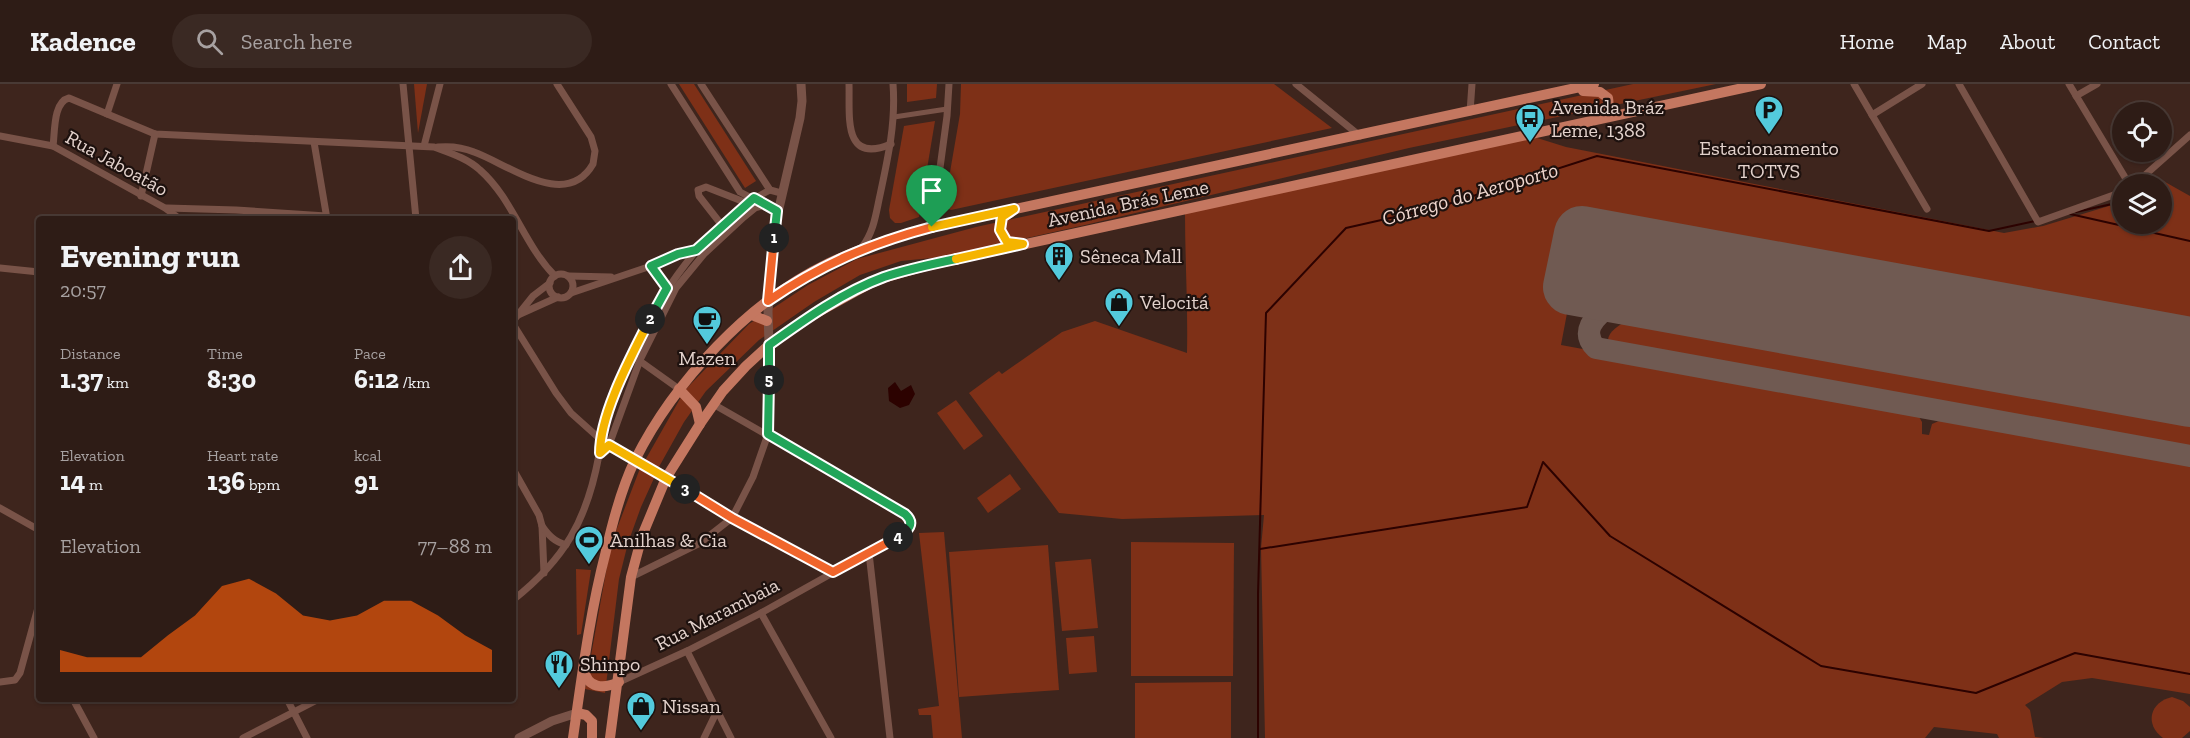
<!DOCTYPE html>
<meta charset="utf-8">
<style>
body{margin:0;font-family:"Zilla Slab",serif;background:#3a2923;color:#f1f3f6;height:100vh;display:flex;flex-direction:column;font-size:22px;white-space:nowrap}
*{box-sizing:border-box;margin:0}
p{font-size:20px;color:#a7a1a1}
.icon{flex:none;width:33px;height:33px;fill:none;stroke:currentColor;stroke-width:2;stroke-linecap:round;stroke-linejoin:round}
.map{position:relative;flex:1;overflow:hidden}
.side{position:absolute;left:36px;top:132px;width:480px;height:486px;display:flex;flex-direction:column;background:#2e1c16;border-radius:6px;box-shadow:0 2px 4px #0004,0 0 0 2px #493a35}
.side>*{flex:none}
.controls{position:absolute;left:2112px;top:18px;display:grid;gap:12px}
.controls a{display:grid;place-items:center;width:60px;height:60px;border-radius:50%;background:#2e1c16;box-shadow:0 2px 4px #0004,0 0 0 2px #493a35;font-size:30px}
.pin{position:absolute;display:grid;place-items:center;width:51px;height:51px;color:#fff;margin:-62px -26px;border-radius:50% 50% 50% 0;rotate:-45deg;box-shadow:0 0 6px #0007}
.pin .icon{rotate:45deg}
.km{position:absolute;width:30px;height:30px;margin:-15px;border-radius:50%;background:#222;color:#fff;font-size:16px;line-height:30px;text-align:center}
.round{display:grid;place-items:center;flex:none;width:63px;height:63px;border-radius:32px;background:#3a2923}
.headline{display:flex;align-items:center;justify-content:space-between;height:102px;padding:0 24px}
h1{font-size:33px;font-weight:700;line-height:45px}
.metrics{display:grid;grid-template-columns:repeat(3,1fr);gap:9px;height:102px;padding:6px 24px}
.metrics div{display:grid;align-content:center}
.metrics b{font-size:26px;font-weight:700}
.metrics small{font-size:16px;font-weight:400}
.metrics p{font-size:16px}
.chart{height:168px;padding:12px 24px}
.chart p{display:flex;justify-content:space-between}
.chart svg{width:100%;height:108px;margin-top:6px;fill:#ea580c;opacity:.7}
header{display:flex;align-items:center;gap:36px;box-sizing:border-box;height:84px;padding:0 30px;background:#2e1c16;border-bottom:2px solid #493a35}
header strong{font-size:28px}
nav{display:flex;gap:33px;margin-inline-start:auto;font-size:21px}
.search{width:420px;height:54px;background:#3a2923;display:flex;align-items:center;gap:15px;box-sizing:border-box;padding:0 21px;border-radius:33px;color:#a7a1a1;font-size:22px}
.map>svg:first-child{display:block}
</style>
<header>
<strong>Kadence</strong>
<div class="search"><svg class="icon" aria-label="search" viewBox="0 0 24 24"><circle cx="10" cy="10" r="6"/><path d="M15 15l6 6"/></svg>Search here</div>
<nav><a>Home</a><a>Map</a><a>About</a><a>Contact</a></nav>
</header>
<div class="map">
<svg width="2190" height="654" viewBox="0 0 2190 654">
<rect width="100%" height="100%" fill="#3e251d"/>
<g fill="#7e3017">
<polygon points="414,0 427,0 418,49"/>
<polygon points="679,0 694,0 756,97 745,104"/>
<polygon points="907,0 937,0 936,14 907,18"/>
<polygon points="961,0 1274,0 1332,44 951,126 944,123 960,30"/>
<polygon points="1633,0 1716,0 1409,64 1085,141 942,173 901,177 860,191 814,218 759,256 706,307 684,338 660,381 641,423 628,459 619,495 605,609 585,605 611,460 639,387 685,306 749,240 808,201 857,175 976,143"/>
<polygon points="935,37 919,133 901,139 895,139 890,134 889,126 904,42"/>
<path d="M1534 53 1566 63 2004 149 2043 142 2122 118V140H2162V100H2151L2158 94 2190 112V261L1582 150 1561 261 1915 326 1922 338V350L1929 351 1932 340 1948 333 2190 376V610L2092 594 2062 598 2025 621 2030 626 2035 653 2044 654H1999L1997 650 1934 643 1925 654H1265L1261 464 1264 431 1122 435 1059 429 969 309 999 287 1002 290 1062 248 1095 237 1187 269C1188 222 1185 175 1185 129Z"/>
<path d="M1667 223H1681L2190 315V367L1616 263 1608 257C1607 240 1652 225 1667 223Z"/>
<polygon points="956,316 983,352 964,366 937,329"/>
<polygon points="1010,390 1021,405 988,429 977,414"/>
<polygon points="944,448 962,654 933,654 931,631 919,631 918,625 939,622 919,449"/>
<polygon points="1131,458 1234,459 1233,592 1131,592"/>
<polygon points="1048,461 1059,606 959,613 949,468"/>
<polygon points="1091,475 1098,544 1062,547 1055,478"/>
<polygon points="576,485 591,486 581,550 577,551"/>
<polygon points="1094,552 1097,588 1069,590 1066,554"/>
<polygon points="1231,598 1231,654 1135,654 1135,599"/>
<path d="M2172 613 2183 617 2190 623V647L2182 654H2163C2144 640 2150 618 2172 613Z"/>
</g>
<polygon fill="#2c0200" points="895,298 901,307 911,301 915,310 909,321 900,324 889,317 888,304"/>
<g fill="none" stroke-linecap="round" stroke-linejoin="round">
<g stroke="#2c0200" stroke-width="2">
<polyline points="2076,128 2112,120 2122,111"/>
<polyline points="2070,130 2190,157"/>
<polyline points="1260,465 1527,423 1543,378 1610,452 1821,582 1976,609 2075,569 2190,590"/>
<polyline points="1258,654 1258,510 1266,229 1346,144 1439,123 1597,72 1989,147 2035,137"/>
</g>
<path stroke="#705a52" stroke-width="22" d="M1703 197C1691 197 1678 195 1666 197 1645 202 1565 233 1596 264L2190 372"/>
<polyline stroke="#705a52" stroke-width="56" points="2190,261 1582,150 1571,203 2190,315"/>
<polyline stroke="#795348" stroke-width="5" points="894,33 947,25"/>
<g stroke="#795348" stroke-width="7">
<polyline points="403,0 416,135"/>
<polyline points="671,0 740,108 777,127"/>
<polyline points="701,0 770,106 781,109"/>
<path d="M849 0C850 31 842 81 891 60"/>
<polyline points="1296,0 1360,52"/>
<polyline points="1854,0 1927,125"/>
<polyline points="1959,0 2038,138 2122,108"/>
<polyline points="2069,0 2129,100"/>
<polyline points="2076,12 2097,0"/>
<polyline points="1470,28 1472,0"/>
<polyline points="107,30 117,0"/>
<polyline points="1872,31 1922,0"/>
<polyline points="0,52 53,62 165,124 180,135"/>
<polyline points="314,58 327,135"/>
<path d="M53 62C55 48 53 18 69 14L155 50 434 63C450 69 467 74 480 86 513 115 524 161 555 192"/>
<polyline points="424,62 440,0"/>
<path d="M438 63C450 62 462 63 474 68 508 80 566 127 593 80L595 67 591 53 557 0"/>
<polyline points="2135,100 2190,51"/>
<polyline points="141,112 155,50"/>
<polyline points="167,124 236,126 326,132"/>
<polyline points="932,143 947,32 949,0"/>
<polyline points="724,144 699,112 698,106 706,103 747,119"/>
<path d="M862 163C874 148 876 129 880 111 888 74 896 38 893 0"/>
<polyline points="651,182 670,206"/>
<polyline points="0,184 39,188"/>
<circle cx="561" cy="202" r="12"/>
<polyline points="569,192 611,193"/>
<polyline points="571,209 651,182 678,170 697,166"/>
<polyline points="518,231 558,213"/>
<polyline points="513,237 533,212 550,199"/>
<polyline points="513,240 556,309 571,329 600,355 732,434 833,488"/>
<polyline points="637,275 679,305"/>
<polyline points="606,363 609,361 640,276 676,204 704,170 744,133 755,124 765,121"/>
<polyline points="513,385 539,431 542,442 544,489"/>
<polyline points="0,424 39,446"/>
<path d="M542 442C549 452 554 457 566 461"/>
<polyline points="869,469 890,654"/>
<polyline points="631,493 700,459 732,434 753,393 768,350 769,261"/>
<path d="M513 516C565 475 587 436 599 371 600 365 599 358 601 352 624 265 687 148 770 106"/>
<polyline points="761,529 831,654"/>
<polyline points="687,567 731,654"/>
<polyline points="0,598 15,596 20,589 39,520"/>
<path d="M619 598 687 567 761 529 895 454C906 448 917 441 905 430L713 320"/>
<polyline points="73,615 94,654"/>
<polyline points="287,615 307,654"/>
<polyline points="243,654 319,615"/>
<polyline points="704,654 717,627"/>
</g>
<g stroke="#795348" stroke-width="9">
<polyline points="769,261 768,227 776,137 800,34 802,17 801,0"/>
<polyline points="519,654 552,637 577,629"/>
</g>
<g stroke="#c47760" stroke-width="10">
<path d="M1583 7 1600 8 1608 14C1610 24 1607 30 1597 34"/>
<path d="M1010 129 1002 133C998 142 999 150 1007 158L1018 159"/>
<polyline points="752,231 767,237"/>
<polyline points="679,305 696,323 700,340"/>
<path d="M584 585C587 605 604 605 619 598"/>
<polyline points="577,629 586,631 592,637 592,654"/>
<path d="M573 654C582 591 590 528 606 467 613 436 621 405 635 376 674 298 749 217 829 179 861 164 897 152 932 143L1594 0"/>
<polyline points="610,654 631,493 642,452 666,394 700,340 723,307 746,282 769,261 809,233 867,201 883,194 929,181 1761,0"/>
</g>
</g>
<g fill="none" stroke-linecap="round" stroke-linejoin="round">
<g stroke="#fff" stroke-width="12">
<path id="split-1" d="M774 154 768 217C820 181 871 159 932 143"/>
</g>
<g stroke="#fff" stroke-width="12">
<polyline id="split-2" points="650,235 667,204 651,182 678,170 696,166 754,114 777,127 774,154"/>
</g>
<g stroke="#fff" stroke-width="12">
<path id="split-3" d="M650 235C632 271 600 329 600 369L609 361 685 405"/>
</g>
<g stroke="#fff" stroke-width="12">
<polyline id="split-4" points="685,405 732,434 833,488 898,453"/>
</g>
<g stroke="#fff" stroke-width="12">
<path id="split-5" d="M769 296 768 350 905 430C916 440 908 446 898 453"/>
</g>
<g stroke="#fff" stroke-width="12">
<path id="split-6" d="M769 296V261C804 236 843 208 884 193 908 185 932 180 956 175"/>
</g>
<g stroke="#fff" stroke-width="12">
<polyline id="split-7" points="932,143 1014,125 1002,133 1000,146 1007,158 1023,160 956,175"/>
</g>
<use href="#split-1" stroke="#f0652b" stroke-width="8"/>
<use href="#split-2" stroke="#22a559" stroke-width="8"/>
<use href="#split-3" stroke="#f5b400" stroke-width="8"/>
<use href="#split-4" stroke="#f0652b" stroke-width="8"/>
<use href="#split-5" stroke="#22a559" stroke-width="8"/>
<use href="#split-6" stroke="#22a559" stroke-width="8"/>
<use href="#split-7" stroke="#f5b400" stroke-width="8"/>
</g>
<defs>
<g id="parking-pin" transform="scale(1.5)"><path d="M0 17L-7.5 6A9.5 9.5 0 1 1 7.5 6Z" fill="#53cadc" stroke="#1d110e"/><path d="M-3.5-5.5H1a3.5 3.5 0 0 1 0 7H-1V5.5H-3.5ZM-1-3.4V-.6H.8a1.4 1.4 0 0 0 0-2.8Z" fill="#111"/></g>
<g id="bus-pin" transform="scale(1.5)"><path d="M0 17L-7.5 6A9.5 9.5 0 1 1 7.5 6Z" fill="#53cadc" stroke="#1d110e"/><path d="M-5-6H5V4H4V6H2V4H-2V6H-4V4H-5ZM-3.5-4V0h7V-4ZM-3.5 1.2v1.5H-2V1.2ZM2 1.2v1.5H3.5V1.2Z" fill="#111"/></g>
<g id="building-pin" transform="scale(1.5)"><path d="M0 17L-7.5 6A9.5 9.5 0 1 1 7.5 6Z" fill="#53cadc" stroke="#1d110e"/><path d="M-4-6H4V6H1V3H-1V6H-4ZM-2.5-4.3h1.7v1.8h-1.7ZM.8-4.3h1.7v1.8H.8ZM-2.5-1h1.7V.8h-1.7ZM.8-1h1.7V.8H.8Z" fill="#111"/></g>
<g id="shop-pin" transform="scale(1.5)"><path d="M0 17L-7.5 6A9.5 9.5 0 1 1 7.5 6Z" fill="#53cadc" stroke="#1d110e"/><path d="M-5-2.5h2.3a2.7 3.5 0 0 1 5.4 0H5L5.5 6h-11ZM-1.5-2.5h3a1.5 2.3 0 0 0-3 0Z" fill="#111"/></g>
<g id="cafe-pin" transform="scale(1.5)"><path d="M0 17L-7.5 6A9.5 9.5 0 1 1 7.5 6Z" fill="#53cadc" stroke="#1d110e"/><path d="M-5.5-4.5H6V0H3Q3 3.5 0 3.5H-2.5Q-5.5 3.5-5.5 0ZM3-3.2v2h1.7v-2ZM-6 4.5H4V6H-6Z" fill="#111"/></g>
<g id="stadium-pin" transform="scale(1.5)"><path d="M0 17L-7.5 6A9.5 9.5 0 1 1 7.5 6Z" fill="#53cadc" stroke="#1d110e"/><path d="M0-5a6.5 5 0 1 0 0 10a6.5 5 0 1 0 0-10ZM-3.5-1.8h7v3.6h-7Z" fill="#111"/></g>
<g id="restaurant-pin" transform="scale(1.5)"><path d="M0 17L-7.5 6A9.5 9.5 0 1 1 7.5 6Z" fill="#53cadc" stroke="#1d110e"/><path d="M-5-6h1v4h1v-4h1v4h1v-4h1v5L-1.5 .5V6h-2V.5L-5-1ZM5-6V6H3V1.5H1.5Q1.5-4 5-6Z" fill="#111"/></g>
</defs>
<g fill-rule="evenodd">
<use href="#parking-pin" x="1769" y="26"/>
<use href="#bus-pin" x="1530" y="34"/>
<use href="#building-pin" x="1059" y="172"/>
<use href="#shop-pin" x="1119" y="218"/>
<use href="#cafe-pin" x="707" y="236"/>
<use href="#stadium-pin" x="589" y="456"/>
<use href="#restaurant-pin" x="559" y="580"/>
<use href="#shop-pin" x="641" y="622"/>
</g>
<g text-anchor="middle" stroke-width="4.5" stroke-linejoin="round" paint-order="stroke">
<g font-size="20" fill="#e3d2cc" stroke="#1d110e" text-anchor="start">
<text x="1551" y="30">Avenida Bráz<tspan x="1551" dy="23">Leme, 1388</tspan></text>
<text x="1769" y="71" text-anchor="middle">Estacionamento<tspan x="1769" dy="23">TOTVS</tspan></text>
<text x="1080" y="179">Sêneca Mall</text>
<text x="1140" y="225">Velocitá</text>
<text x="707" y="281" text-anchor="middle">Mazen</text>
<text x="610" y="463">Anilhas &amp; Cia</text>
<text x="580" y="587">Shinpo</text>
<text x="662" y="629">Nissan</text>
</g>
<g font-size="20" fill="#e3d2cc" stroke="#1d110e">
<text transform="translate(117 79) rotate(29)" y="7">Rua Jaboatão</text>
<text transform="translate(1128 119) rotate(-12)" y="7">Avenida Brás Leme</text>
<text transform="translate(717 530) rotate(-27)" y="7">Rua Marambaia</text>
</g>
<g font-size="21" font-style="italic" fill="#efd6ce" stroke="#1d110e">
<text transform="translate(1470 110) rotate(-16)" y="7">Córrego do Aeroporto</text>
</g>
</g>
</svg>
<div class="controls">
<a><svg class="icon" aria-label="locate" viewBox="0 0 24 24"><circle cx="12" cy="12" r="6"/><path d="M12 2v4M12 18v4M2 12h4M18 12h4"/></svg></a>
<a><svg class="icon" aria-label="layers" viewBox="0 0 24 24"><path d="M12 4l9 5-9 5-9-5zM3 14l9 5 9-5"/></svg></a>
</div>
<div class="pin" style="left:932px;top:143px;background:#1e9e55"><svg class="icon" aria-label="arrive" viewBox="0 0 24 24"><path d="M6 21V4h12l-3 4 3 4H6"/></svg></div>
<b class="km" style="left:774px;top:154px">1</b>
<b class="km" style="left:650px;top:235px">2</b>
<b class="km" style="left:685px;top:405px">3</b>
<b class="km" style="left:898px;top:453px">4</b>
<b class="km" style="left:769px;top:296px">5</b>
<section class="side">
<div class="headline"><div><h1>Evening run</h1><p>20:57</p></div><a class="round"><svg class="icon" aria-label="share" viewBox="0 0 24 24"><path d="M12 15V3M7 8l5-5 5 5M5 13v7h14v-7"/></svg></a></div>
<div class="metrics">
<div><p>Distance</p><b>1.37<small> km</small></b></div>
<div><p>Time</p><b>8:30</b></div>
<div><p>Pace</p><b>6:12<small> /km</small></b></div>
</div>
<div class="metrics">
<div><p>Elevation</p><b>14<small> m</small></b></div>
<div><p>Heart rate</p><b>136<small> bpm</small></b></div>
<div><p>kcal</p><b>91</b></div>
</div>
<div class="chart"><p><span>Elevation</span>77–88 m</p>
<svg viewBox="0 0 160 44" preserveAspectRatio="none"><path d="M0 44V35L10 38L20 38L30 38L40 29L50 21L60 9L70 6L80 12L90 21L100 23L110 21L120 15L130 15L140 21L150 29L160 35V44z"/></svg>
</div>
</section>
</div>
